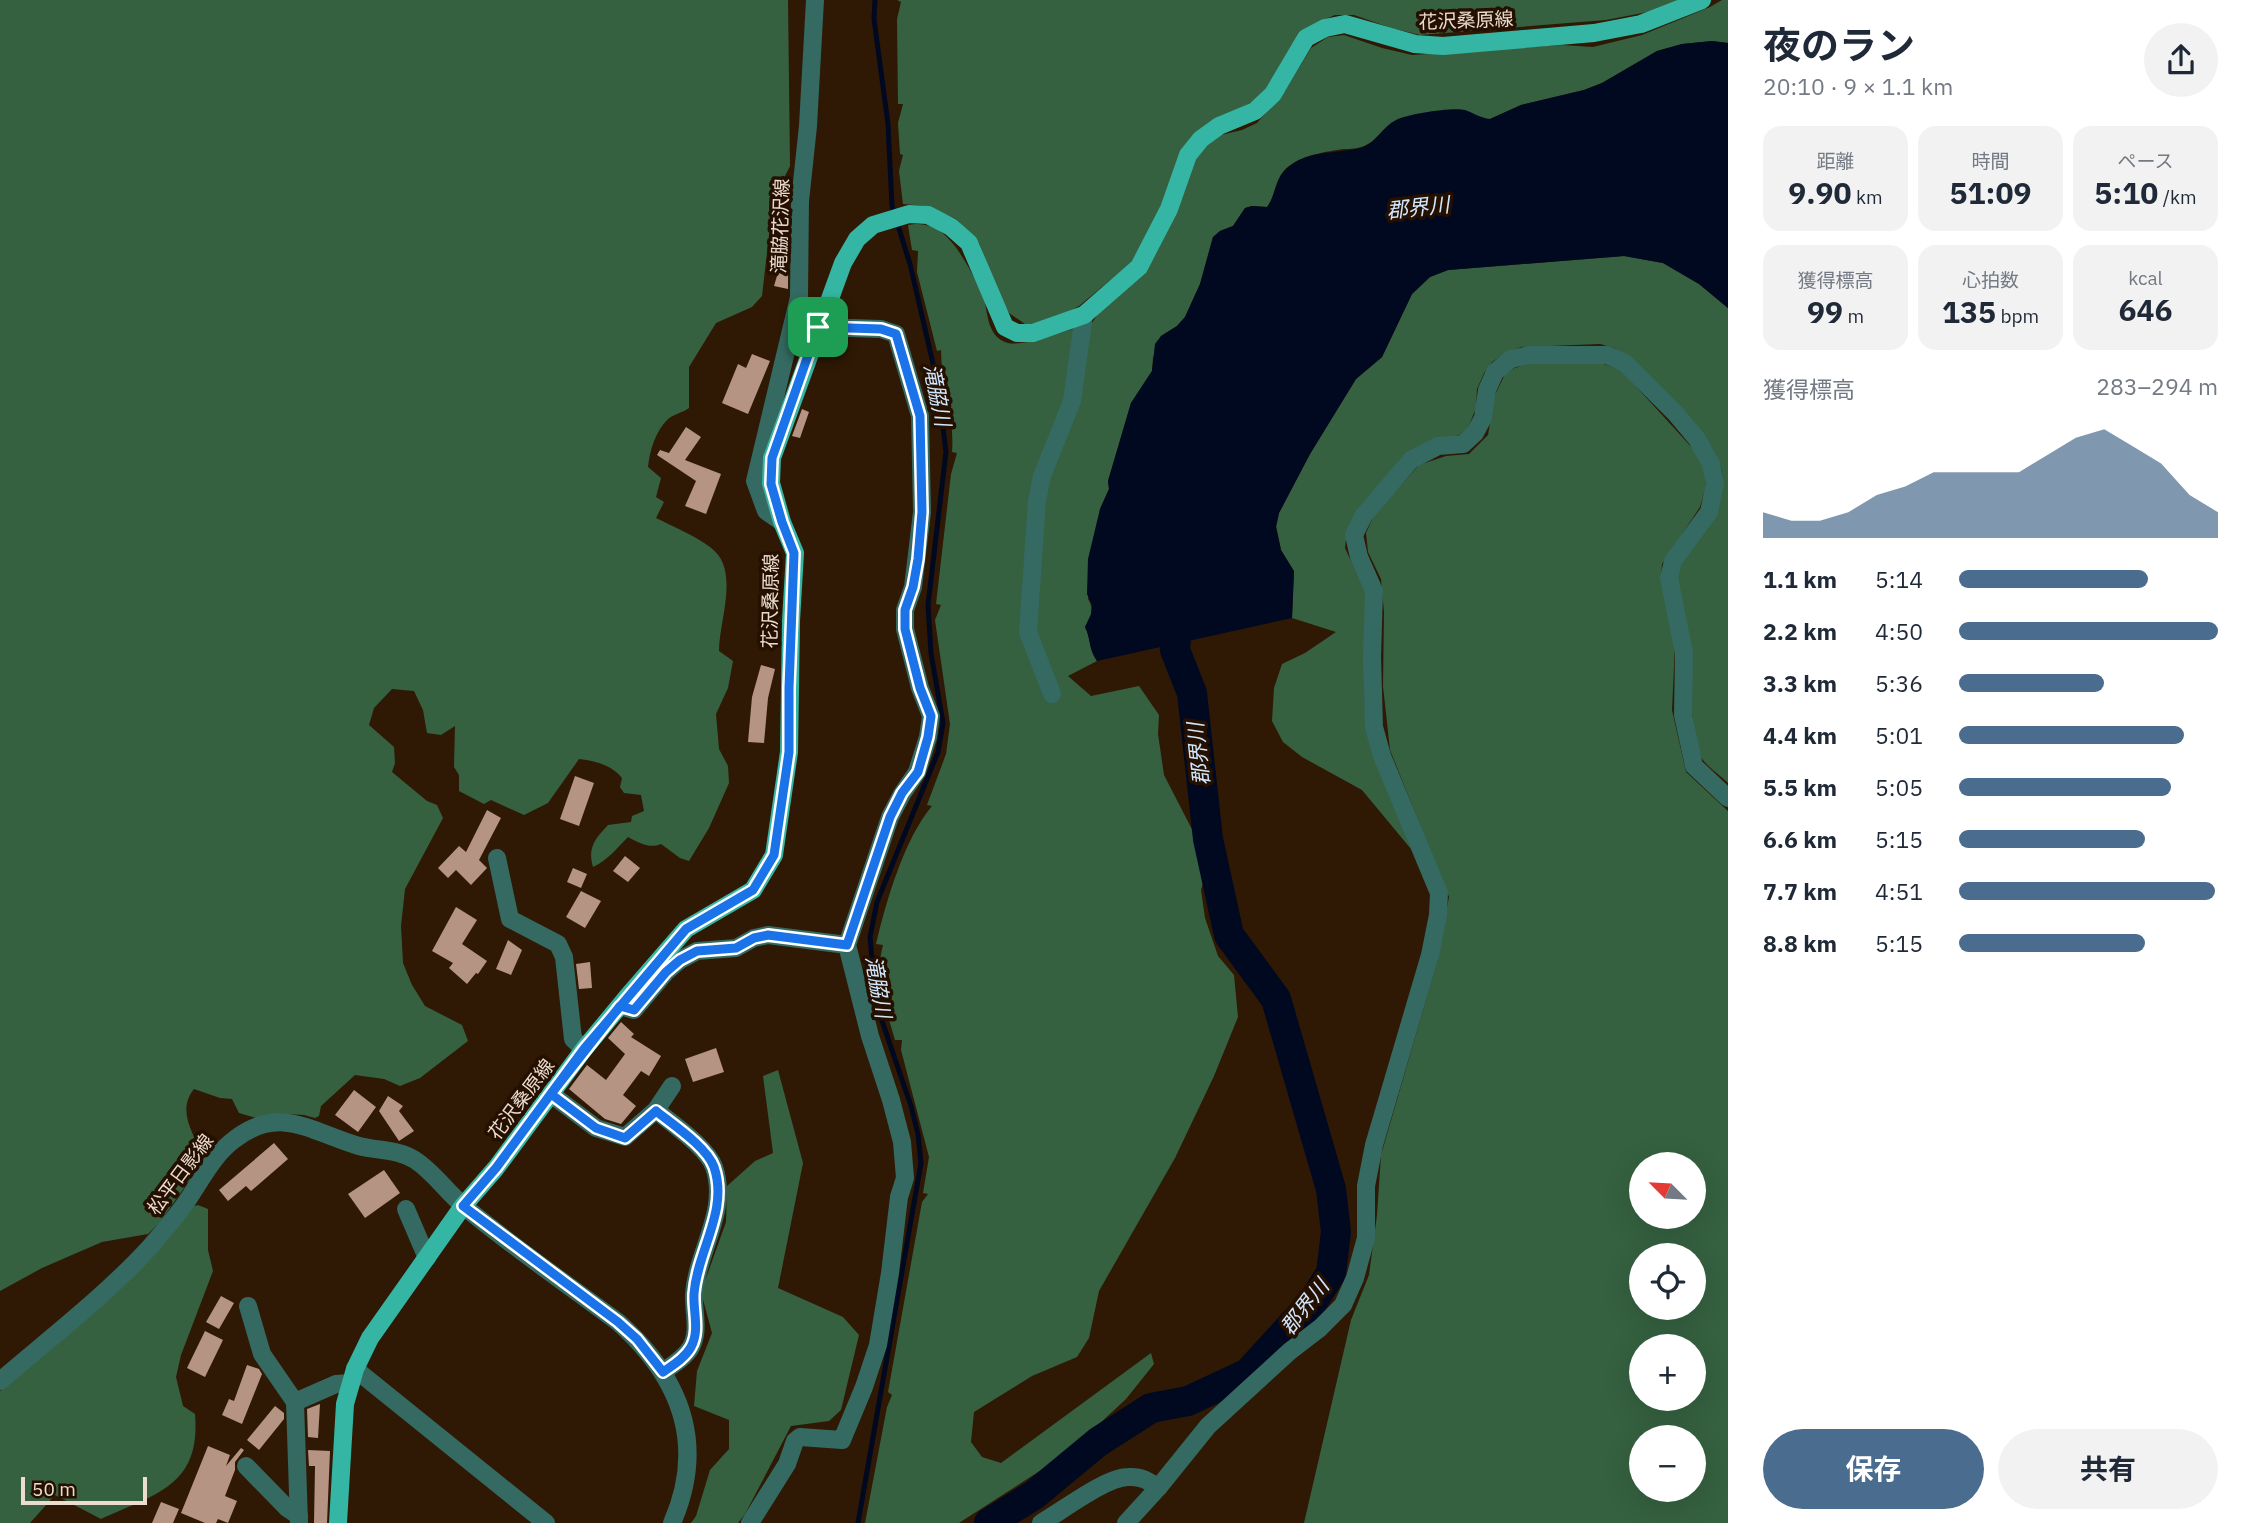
<!DOCTYPE html>
<html lang="ja">
<meta charset="utf-8">
<style>
body{margin:0;font-family:"IBM Plex Sans","Noto Sans JP",sans-serif;background:#f2f2f3;color:#1f2937;height:100vh;display:flex;flex-direction:column;font-size:26px;white-space:nowrap}
*{box-sizing:border-box;margin:0}
p{font-size:23px;color:#747a83}
.icon{flex:none;width:38px;height:38px;fill:none;stroke:currentColor;stroke-width:2;stroke-linecap:round;stroke-linejoin:round}
.map{position:relative;flex:1;overflow:hidden}
.side{display:flex;flex-direction:column;background:#fff;width:525px}
.side>*{flex:none}
.needle{width:46px;rotate:294deg}
.buttons{position:absolute;left:1629px;top:1152px;display:grid;gap:14px}
.buttons a{display:grid;place-items:center;width:77px;height:77px;border-radius:50%;background:#fff;box-shadow:0 7px 28px #0002;font-size:35px}
.scale{position:absolute;left:21px;bottom:18px;width:126px;box-sizing:border-box;padding-left:7px;border:4px solid #ebdccf;border-top:0;font-size:19px;line-height:24px;white-space:nowrap;color:#ebdccf;-webkit-text-stroke:5px #251000;paint-order:stroke}
.pin{position:absolute;display:grid;place-items:center;width:60px;height:60px;color:#fff;margin:-30px;border-radius:14px;box-shadow:0 4px 10px #0006}
.round{display:grid;place-items:center;flex:none;width:74px;height:74px;border-radius:37px;background:#f2f2f3}
.headline{display:flex;align-items:center;justify-content:space-between;height:119px;padding:0 35px}
h1{font-size:38px;font-weight:700;line-height:52px}
.metrics{display:grid;grid-template-columns:repeat(3,1fr);gap:10px;height:119px;padding:7px 35px}
.metrics div{display:grid;align-content:center;border-radius:18px;background:#f2f2f3;text-align:center}
.metrics b{font-size:30px;font-weight:700}
.metrics small{font-size:19px;font-weight:400}
.metrics p{font-size:19px}
.chart{height:196px;padding:14px 35px}
.chart p{display:flex;justify-content:space-between}
.chart svg{width:100%;height:126px;margin-top:7px;fill:#4a6c8e;opacity:.7}
.cta{display:flex;gap:14px;margin-top:auto;padding:14px 35px}
.cta a{flex:1;height:80px;border-radius:42px;background:#4a6c8e;color:#fff;font-size:28px;font-weight:700;line-height:80px;text-align:center}
.cta a+a{background:#f2f2f3;color:#1f2937}
ul{padding:0 35px;list-style:none;font-size:23px}
li{display:grid;grid-template-columns:112px 84px 1fr;align-items:center;height:52px}
li i{height:18px;border-radius:9px;background:#4a6c8e}
main{display:flex;flex:1;min-height:0}
.map>svg:first-child{display:block}
</style>
<main>
<div class="map">
<svg width="1728" height="1523" viewBox="0 0 1728 1523">
<rect width="100%" height="100%" fill="#2f1904"/>
<g fill="#356140" fill-rule="evenodd">
<path d="M0 0H788L790 166 773 200 762 296 752 307 716 323 689 367V408C682 413 674 414 668 419 655 432 650 450 648 467L661 478 656 497 664 502 656 518C674 527 694 535 710 547 741 569 719 619 719 651L733 661 728 688 716 714 719 749 728 766 729 783 709 828 689 861 680 858 661 844C650 849 639 843 628 837 616 849 608 860 593 867 587 847 596 838 608 825L631 822 632 816 644 811 641 795 624 793 620 787 622 778C612 765 595 761 579 759L548 803 524 815 491 800 484 804 459 791V775L454 767 455 726 441 735 427 733 423 710 414 691 392 689 374 708 369 725 394 747 395 763 392 772 427 801 437 805 443 818 405 889 401 926 403 963 412 985 425 1006 462 1025 468 1041 420 1078 400 1086 384 1079 355 1075 321 1106 319 1116 315 1118 304 1115 287 1114 256 1118 239 1113 232 1099 220 1098 194 1089C176 1111 194 1136 205 1158L160 1222 148 1234 102 1242 42 1268 0 1291Z"/>
<polygon points="897,0 1679,0 1653,11 1606,20 1420,35 1391,28 1354,15 1335,15 1317,23 1274,85 1259,99 1212,122 1131,263 1079,306 1053,321 1038,325 1025,324 1009,313 999,296 979,243 956,219 926,206 903,204 899,171 903,155 900,154 898,123 903,104 898,104 897,19 901,2"/>
<path d="M1722 0H1728V43L1712 41 1682 44 1657 51 1602 83 1584 90 1521 105 1490 119 1393 122C1383 129 1376 141 1364 146 1356 150 1346 148 1337 150 1319 153 1295 157 1283 172 1274 183 1275 197 1267 207L1252 206 1245 208 1233 226 1220 231 1213 237 1200 284 1185 317 1177 326 1161 336 1153 358 1152 371 1131 403 1108 481 1109 489 1100 509 1088 599C1094 608 1092 618 1085 627 1091 638 1089 650 1097 661L1068 676 1091 696 1139 686 1159 715 1158 734 1164 775 1199 843 1206 874 1201 890 1205 918 1218 956 1234 975 1238 1017 1214 1076 1175 1158 1099 1291 1089 1338 1077 1357 1032 1376 974 1412 971 1442 982 1457 1001 1463 1151 1353 1154 1364 1126 1399 1069 1452 959 1523H865L887 1407 892 1395 888 1392 922 1202 928 1194 923 1193 929 1157 901 1050 902 1040H895C886 1009 874 977 883 945L876 944C886 902 904 839 932 806L927 805 946 754 950 724 935 620 941 605 936 604 951 474 957 453 952 452C955 417 941 385 941 350L937 351 917 272 918 251 912 250 908 225C939 219 955 244 969 268 974 278 981 287 984 298 988 314 987 337 1008 343 1025 347 1073 328 1092 323L1104 304 1128 288 1140 277 1194 161 1207 144 1221 135 1242 130 1257 123 1285 91 1311 48 1328 37 1344 35 1382 48 1412 55 1562 45 1593 47 1642 35 1710 7Z"/>
<path d="M1624 256 1663 263 1699 284 1728 308V783C1720 775 1706 766 1701 757 1694 745 1674 583 1678 572 1690 541 1722 518 1723 483 1725 440 1657 386 1628 358L1614 348 1600 344 1521 347 1507 352 1492 362 1484 373 1477 389 1476 408 1468 428 1459 435 1420 446 1347 531 1345 548 1367 596 1364 687 1366 730 1411 849 1362 790 1302 757 1283 742 1272 721 1274 688 1282 664 1305 653 1336 632 1292 618 1294 572 1281 550 1276 526 1279 513 1310 454 1356 379 1382 357 1412 294 1430 277 1448 270Z"/>
<path d="M1598 362 1621 370 1695 451 1704 466 1706 486 1700 507 1662 564 1661 578 1675 645 1672 710 1686 772 1728 811V1523H1304L1351 1320 1369 1275 1377 1215 1381 1155 1437 962 1449 897 1390 750 1383 686 1384 612 1381 579 1368 552 1366 533 1374 515 1419 465 1446 456 1469 454 1488 435 1495 395 1505 374 1515 368 1530 363ZM1642 1164H1694V1216H1642ZM1642 1255H1694V1307H1642ZM1642 1346H1694V1398H1642ZM1642 1437H1694V1489H1642Z"/>
<polygon points="778,1070 803,1163 778,1288 843,1317 859,1335 841,1410 829,1421 791,1426 745,1514 738,1523 691,1523 696,1516 710,1470 729,1449 729,1420 694,1406 697,1371 712,1333 701,1292 726,1222 727,1186 755,1161 773,1153 763,1076"/>
<path d="M198 1205 208 1209V1250L213 1271 181 1355 176 1377 183 1406 195 1414C201 1486 156 1494 101 1519L55 1495 30 1523H0V1391L191 1207Z"/>
</g>
<path fill="#000920" d="M1712 41 1728 43V308L1699 284 1663 263 1624 256 1448 270 1430 277 1412 294 1382 357 1356 379 1310 454 1279 513 1276 527 1281 550 1294 571 1292 618 1097 661C1088 648 1091 639 1085 627L1091 614 1092 605 1087 594 1088 559 1100 509 1109 489 1108 481 1131 403 1152 371 1155 344 1161 336 1177 326 1185 317 1200 284 1213 237 1220 231 1233 226 1245 208 1252 206 1267 207C1276 196 1275 179 1286 169 1310 148 1337 155 1363 147 1377 142 1382 127 1396 120 1408 114 1452 107 1465 110 1474 113 1480 118 1490 119L1521 105 1584 90 1602 83 1657 51 1682 44Z"/>
<g fill="none" stroke-linecap="round" stroke-linejoin="round">
<polyline stroke="#000920" stroke-width="5" points="858,1523 921,1163 918,1134 911,1106 876,1003 870,937 877,902 938,752 943,723 931,653 928,605 946,452 938,385 910,264 892,206 888,124 874,19 875,0"/>
<polyline stroke="#000920" stroke-width="30" points="989,1523 1034,1495 1098,1442 1151,1408 1188,1401 1248,1373 1312,1303 1331,1273 1336,1232 1331,1189 1276,999 1229,935 1208,839 1192,693 1175,650 1179,605"/>
</g>
<g fill="#b69483">
<polygon points="779,269 788,271 788,289 774,286"/>
<polygon points="752,354 770,361 748,414 722,403 738,364 746,368"/>
<polygon points="802,409 809,412 800,438 792,436"/>
<polygon points="686,427 701,437 685,460 721,474 706,514 685,506 696,481 657,455 660,450 669,453"/>
<polygon points="761,665 775,669 768,698 764,743 748,742 752,697"/>
<polygon points="575,776 594,783 579,826 560,819"/>
<polygon points="487,810 501,818 479,860 487,868 471,885 456,870 448,878 438,868 459,846 466,852"/>
<polygon points="625,856 640,868 628,882 613,871"/>
<polygon points="573,868 587,874 581,888 567,882"/>
<polygon points="581,891 601,901 585,928 566,917"/>
<polygon points="456,907 477,920 462,944 487,961 478,974 476,973 467,984 449,968 453,963 432,951"/>
<polygon points="508,940 522,950 511,975 496,969"/>
<polygon points="590,962 592,988 579,989 576,964"/>
<polygon points="621,1022 634,1034 631,1037 661,1056 649,1076 641,1071 623,1095 636,1106 621,1124 605,1119 569,1089 587,1065 606,1080 625,1054 608,1038"/>
<polygon points="716,1048 724,1072 693,1082 685,1059"/>
<polygon points="354,1090 376,1107 358,1132 335,1115"/>
<polygon points="388,1096 403,1106 399,1111 414,1131 399,1141 379,1111"/>
<polygon points="274,1143 288,1159 251,1191 246,1186 228,1201 219,1190"/>
<polygon points="384,1170 400,1193 365,1218 348,1194"/>
<polygon points="221,1296 234,1303 219,1329 206,1322"/>
<polygon points="205,1331 223,1340 205,1377 187,1368"/>
<polygon points="247,1365 259,1369 262,1374 242,1424 222,1415 229,1399 234,1401"/>
<polygon points="320,1404 318,1438 308,1437 307,1409"/>
<polygon points="275,1406 284,1413 284,1419 259,1450 247,1440"/>
<polygon points="208,1446 230,1455 226,1466 241,1448 244,1450 235,1462 235,1470 225,1496 237,1501 228,1523 218,1519 216,1523 205,1523 181,1513"/>
<polygon points="308,1450 330,1451 327,1523 314,1523 315,1466 309,1466"/>
<polygon points="161,1502 179,1509 173,1523 152,1523"/>
</g>
<g fill="none" stroke-linecap="round" stroke-linejoin="round">
<g stroke="#346a61" stroke-width="18">
<polyline points="782,522 766,511 755,481 799,297 800,201 808,126 815,0"/>
<polyline points="1052,694 1028,632 1037,501 1042,476 1072,401 1084,315"/>
<polyline points="497,858 510,919 558,944 564,957 573,1039 584,1049"/>
<polyline points="620,1006 634,1010 666,972 680,960 697,951 736,948 754,938 768,935 847,945 890,817 902,794 917,772 928,737 931,716 920,688 905,629 905,610 913,587 922,512 920,416 896,334 881,329 818,327"/>
<polyline points="551,1094 596,1128 625,1137 656,1110 672,1086"/>
<path d="M656 1110C672 1124 707 1147 714 1167 729 1211 697 1251 694 1294 693 1311 700 1331 691 1347 685 1358 672 1365 663 1372"/>
<polyline points="406,1209 427,1258"/>
<polyline points="248,1306 262,1354 295,1402 336,1384 351,1383"/>
<polyline points="355,1369 546,1523"/>
<path d="M0 1381C50 1338 105 1296 150 1247 162 1233 176 1217 187 1201 201 1180 214 1154 235 1139 281 1104 313 1133 359 1146 378 1151 398 1149 415 1160 435 1173 447 1193 465 1207 514 1248 567 1284 618 1322 680 1377 707 1443 672 1523"/>
<polyline points="295,1402 299,1523"/>
<polyline points="246,1466 287,1508 299,1516"/>
<polyline points="750,1523 787,1464 795,1441 800,1437 842,1440 864,1387 878,1345 890,1273 899,1197 905,1178 902,1142 891,1100 870,1036 847,945"/>
<path d="M1041 1523C1062 1511 1106 1477 1128 1477 1141 1476 1149 1481 1158 1488"/>
<polyline points="1126,1523 1158,1488 1208,1426 1290,1351 1320,1328 1343,1305 1355,1278 1366,1238 1366,1186 1374,1145 1430,955 1438,915 1439,893 1382,756 1374,727 1372,657 1374,591 1359,557 1354,535 1364,515 1411,460 1438,446 1463,444 1475,433 1483,418 1487,390 1495,372 1511,359 1529,355 1607,355 1625,363 1676,414 1697,439 1711,464 1715,484 1709,512 1673,561 1669,578 1684,653 1683,715 1694,766 1728,798"/>
</g>
<polyline stroke="#35b6a4" stroke-width="18" points="338,1523 345,1404 355,1369 370,1338 463,1206 496,1168 584,1049 627,997 686,929 753,890 774,855 789,752 791,621 795,553 782,522 771,483 772,458 843,263 857,239 873,225 909,214 928,215 951,227 969,243 1005,327 1017,333 1033,333 1084,315 1139,267 1169,209 1188,155 1201,139 1219,126 1255,111 1273,94 1306,38 1325,28 1345,24 1415,44 1443,46 1594,33 1641,24 1702,0"/>
</g>
<g fill="none" stroke-linecap="round" stroke-linejoin="round">
<g stroke="#fff" stroke-width="14">
<path id="route" d="M818 327 772 458 771 484 782 522 794 553 789 688V752L774 855 753 890 686 929 584 1049 496 1168 463 1206 618 1322 637 1339 663 1372C673 1365 685 1358 691 1347 700 1331 693 1311 694 1294 697 1251 729 1211 714 1167 707 1147 672 1124 656 1111L625 1138 596 1128 551 1094 620 1006 634 1010 666 972 680 960 697 951 736 948 754 938 768 935 847 945 890 817 902 793 918 772 928 737 931 716 920 688 905 629V610L913 587 918 559 922 512 920 416 896 334 881 329 818 327"/>
</g>
<use href="#route" stroke="#1a73e8" stroke-width="9"/>
</g>
<g text-anchor="middle" stroke-width="7" stroke-linejoin="round" paint-order="stroke">
<g font-size="19" fill="#ebdccf" stroke="#251000">
<text transform="translate(1466 20) rotate(-2)" y="7">花沢桑原線</text>
<text transform="translate(780 226) rotate(-88)" y="7">滝脇花沢線</text>
<text transform="translate(770 601) rotate(-89)" y="7">花沢桑原線</text>
<text transform="translate(521 1099) rotate(-53)" y="7">花沢桑原線</text>
<text transform="translate(180 1174) rotate(-53)" y="7">松平日影線</text>
</g>
<g font-size="21" font-style="italic" fill="#d0e7fe" stroke="#251000">
<text transform="translate(1418 208) rotate(-6)" y="7">郡界川</text>
<text transform="translate(937 395) rotate(79)" y="7">滝脇川</text>
<text transform="translate(1199 754) rotate(-96)" y="7">郡界川</text>
<text transform="translate(878 987) rotate(80)" y="7">滝脇川</text>
<text transform="translate(1305 1307) rotate(-52)" y="7">郡界川</text>
</g>
</g>
</svg>
<div class="buttons">
<a><svg class="needle" viewBox="-14 -14 28 28"><path d="M0-13l5 13h-10z" fill="#e53935"/><path d="M0 13l5-13h-10z" fill="#747a83"/></svg></a>
<a><svg class="icon" aria-label="locate" viewBox="0 0 24 24"><circle cx="12" cy="12" r="6"/><path d="M12 2v4M12 18v4M2 12h4M18 12h4"/></svg></a>
<a>+</a>
<a>−</a>
</div>
<div class="scale">50 m</div>
<div class="pin" style="left:818px;top:327px;background:#1e9e55"><svg class="icon" aria-label="arrive" viewBox="0 0 24 24"><path d="M6 21V4h12l-3 4 3 4H6"/></svg></div>
</div>
<section class="side">
<div class="headline"><div><h1>夜のラン</h1><p>20:10 · 9 × 1.1 km</p></div><a class="round"><svg class="icon" aria-label="share" viewBox="0 0 24 24"><path d="M12 15V3M7 8l5-5 5 5M5 13v7h14v-7"/></svg></a></div>
<div class="metrics">
<div><p>距離</p><b>9.90<small> km</small></b></div>
<div><p>時間</p><b>51:09</b></div>
<div><p>ペース</p><b>5:10<small> /km</small></b></div>
</div>
<div class="metrics">
<div><p>獲得標高</p><b>99<small> m</small></b></div>
<div><p>心拍数</p><b>135<small> bpm</small></b></div>
<div><p>kcal</p><b>646</b></div>
</div>
<div class="chart"><p><span>獲得標高</span>283–294 m</p>
<svg viewBox="0 0 160 44" preserveAspectRatio="none"><path d="M0 44V35L10 38L20 38L30 35L40 29L50 26L60 21L70 21L80 21L90 21L100 15L110 9L120 6L130 12L140 18L150 29L160 35V44z"/></svg>
</div>
<ul>
<li><b>1.1 km</b>5:14<i style="width:73%"></i></li>
<li><b>2.2 km</b>4:50<i style="width:100%"></i></li>
<li><b>3.3 km</b>5:36<i style="width:56%"></i></li>
<li><b>4.4 km</b>5:01<i style="width:87%"></i></li>
<li><b>5.5 km</b>5:05<i style="width:82%"></i></li>
<li><b>6.6 km</b>5:15<i style="width:72%"></i></li>
<li><b>7.7 km</b>4:51<i style="width:99%"></i></li>
<li><b>8.8 km</b>5:15<i style="width:72%"></i></li>
</ul>
<div class="cta"><a>保存</a><a>共有</a></div>
</section>
</main>
